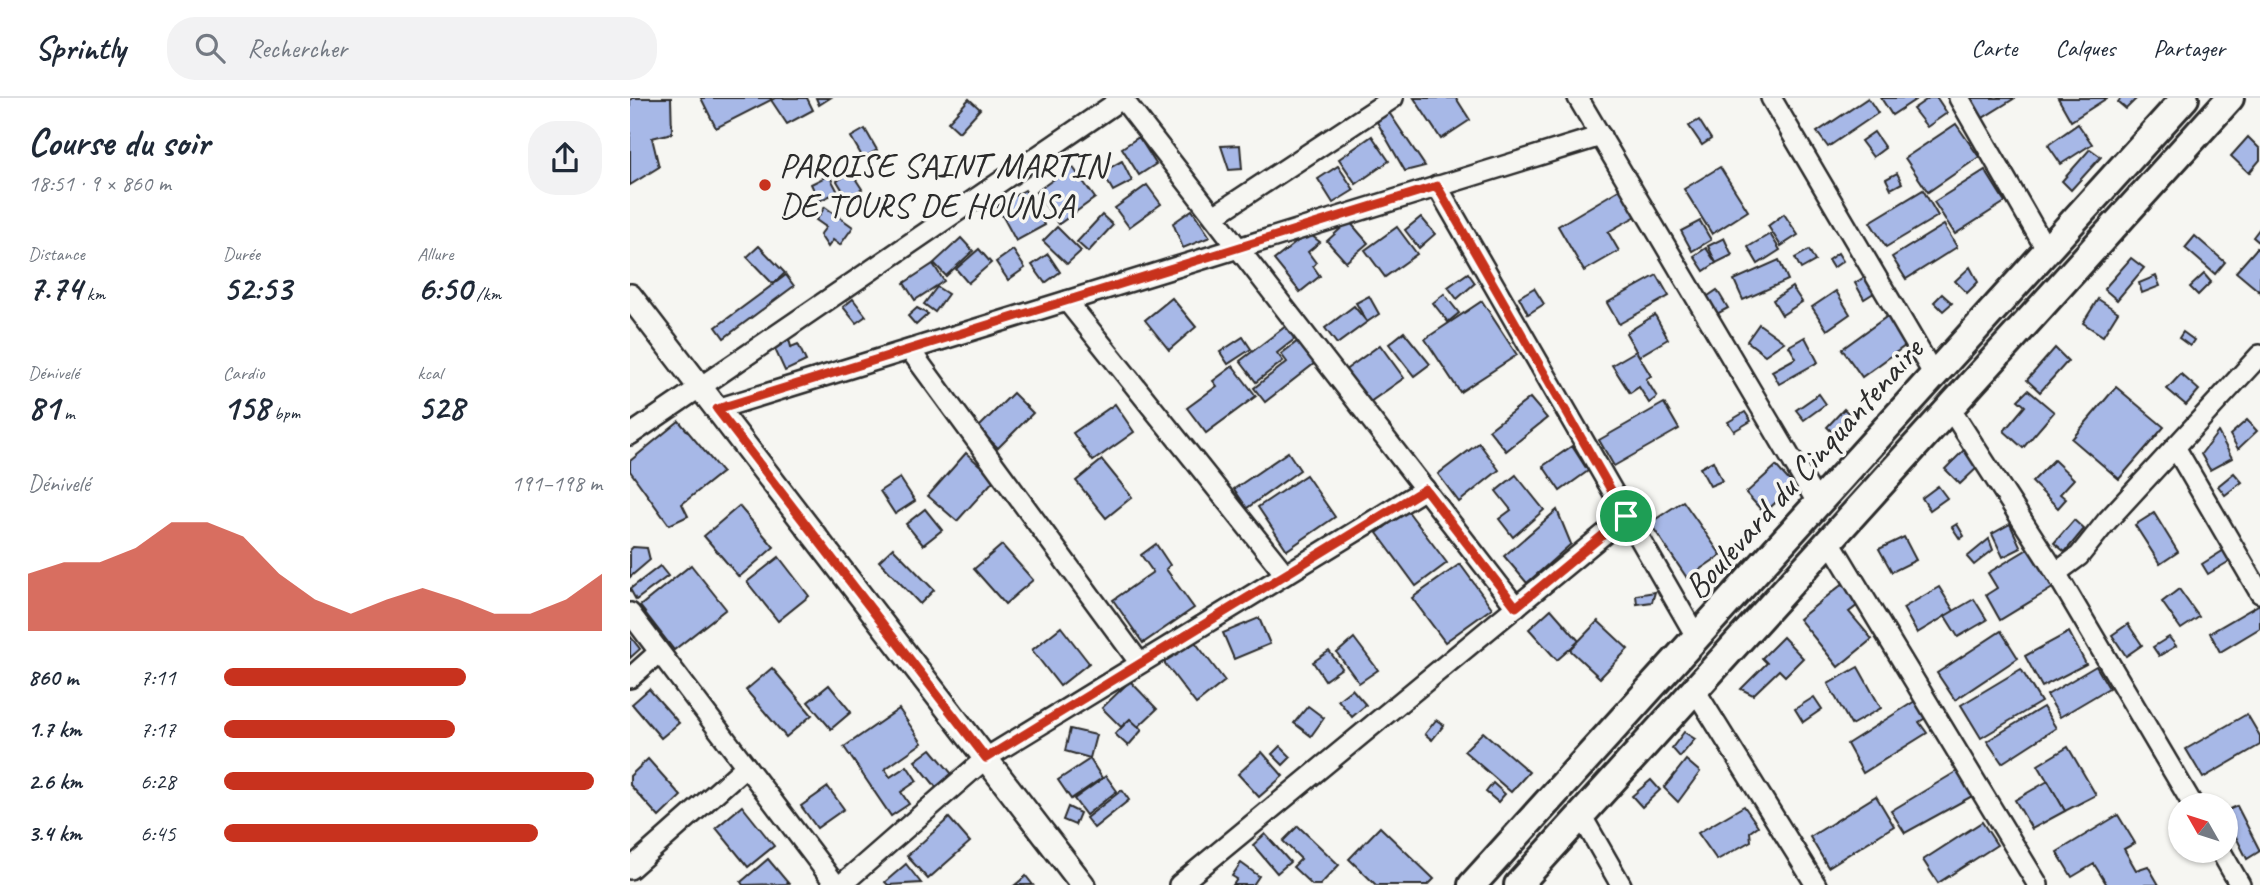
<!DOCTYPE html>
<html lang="fr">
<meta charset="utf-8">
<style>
body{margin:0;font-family:Caveat,sans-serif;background:#f2f2f3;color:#1f2937;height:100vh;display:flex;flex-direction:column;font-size:26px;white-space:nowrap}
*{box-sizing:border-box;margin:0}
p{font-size:23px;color:#747a83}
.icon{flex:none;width:38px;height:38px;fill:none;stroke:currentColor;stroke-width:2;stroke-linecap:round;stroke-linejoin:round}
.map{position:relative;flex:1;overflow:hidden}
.drawer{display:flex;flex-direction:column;background:#fff;width:630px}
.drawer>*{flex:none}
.needle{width:46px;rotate:309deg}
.tools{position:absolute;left:1538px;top:695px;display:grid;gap:14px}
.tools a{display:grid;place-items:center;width:70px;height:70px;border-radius:50%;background:#fff;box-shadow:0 2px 5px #0004;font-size:35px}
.pin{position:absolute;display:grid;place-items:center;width:60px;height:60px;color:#fff;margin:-30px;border:4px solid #fff;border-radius:50%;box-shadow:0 2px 7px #0007}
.round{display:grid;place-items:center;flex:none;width:74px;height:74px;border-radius:28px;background:#f2f2f3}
.head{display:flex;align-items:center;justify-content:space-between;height:119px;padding:0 28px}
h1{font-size:38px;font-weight:600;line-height:52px}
.metrics{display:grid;grid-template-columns:repeat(3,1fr);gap:10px;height:119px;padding:7px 28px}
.metrics div{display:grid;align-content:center}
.metrics b{font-size:35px;font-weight:600}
.metrics small{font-size:19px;font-weight:400}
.metrics p{font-size:19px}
.chart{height:196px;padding:14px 28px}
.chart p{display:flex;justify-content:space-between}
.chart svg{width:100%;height:126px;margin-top:7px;fill:#c8321e;opacity:.7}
ul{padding:0 28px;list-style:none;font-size:23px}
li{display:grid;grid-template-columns:112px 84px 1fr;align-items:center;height:52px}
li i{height:18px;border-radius:9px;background:#c8321e}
header{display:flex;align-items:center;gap:42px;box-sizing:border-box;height:98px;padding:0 35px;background:#fff;border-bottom:2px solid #e0e1e3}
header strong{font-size:33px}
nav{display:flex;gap:38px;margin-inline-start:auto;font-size:24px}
.search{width:490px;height:63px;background:#f2f2f3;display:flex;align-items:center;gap:18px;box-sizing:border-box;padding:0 24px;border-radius:28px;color:#747a83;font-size:26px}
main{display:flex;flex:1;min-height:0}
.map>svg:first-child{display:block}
</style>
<header>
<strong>Sprintly</strong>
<div class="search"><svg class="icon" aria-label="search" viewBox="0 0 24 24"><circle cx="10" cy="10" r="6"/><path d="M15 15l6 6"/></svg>Rechercher</div>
<nav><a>Carte</a><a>Calques</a><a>Partager</a></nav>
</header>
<main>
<section class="drawer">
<div class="head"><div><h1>Course du soir</h1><p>18:51 · 9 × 860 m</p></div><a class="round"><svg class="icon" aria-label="share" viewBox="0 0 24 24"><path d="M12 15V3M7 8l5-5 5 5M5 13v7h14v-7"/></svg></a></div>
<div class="metrics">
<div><p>Distance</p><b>7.74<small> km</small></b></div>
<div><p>Durée</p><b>52:53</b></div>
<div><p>Allure</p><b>6:50<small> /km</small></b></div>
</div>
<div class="metrics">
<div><p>Dénivelé</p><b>81<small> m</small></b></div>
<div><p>Cardio</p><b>158<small> bpm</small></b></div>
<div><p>kcal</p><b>528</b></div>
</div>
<div class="chart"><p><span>Dénivelé</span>191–198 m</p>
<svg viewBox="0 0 160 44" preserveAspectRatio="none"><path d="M0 44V24L10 20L20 20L30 15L40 6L50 6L60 11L70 24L80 33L90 38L100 33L110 29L120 33L130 38L140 38L150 33L160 24V44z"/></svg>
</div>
<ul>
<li><b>860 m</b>7:11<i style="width:64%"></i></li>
<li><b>1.7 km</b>7:17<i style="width:61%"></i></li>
<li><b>2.6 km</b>6:28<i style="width:98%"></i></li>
<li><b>3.4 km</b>6:45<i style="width:83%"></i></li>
</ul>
</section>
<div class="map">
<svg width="1630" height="787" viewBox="0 0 1630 787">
<rect width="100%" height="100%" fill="#f6f6f2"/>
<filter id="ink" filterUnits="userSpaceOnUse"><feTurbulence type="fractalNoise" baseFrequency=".0143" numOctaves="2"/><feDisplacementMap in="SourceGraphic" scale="14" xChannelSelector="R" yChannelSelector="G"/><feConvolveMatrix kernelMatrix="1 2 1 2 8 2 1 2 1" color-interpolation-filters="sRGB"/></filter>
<g filter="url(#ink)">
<g fill="#a7b8e7" stroke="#2b2b2b" stroke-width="2">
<polygon points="3,0 41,0 42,35 22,40 29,69 0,87 0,2"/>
<polygon points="71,0 141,0 141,2 86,30"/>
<polygon points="145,0 177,0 183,12 157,26 141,2"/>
<polygon points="186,0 200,0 189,7"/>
<polygon points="784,0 826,0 840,22 811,41"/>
<polygon points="1238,0 1248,15 1198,49 1187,34"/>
<polygon points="1251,0 1288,0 1262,17"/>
<polygon points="1299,0 1307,0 1317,15 1297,29 1283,11"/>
<polygon points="1338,0 1385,0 1351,21"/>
<polygon points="1428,0 1477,0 1441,23"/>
<polygon points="1491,0 1507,0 1496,11 1488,4"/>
<polygon points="339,1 350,11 329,34 318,24"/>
<polygon points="758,13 795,68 775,73 747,24"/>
<polygon points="1069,22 1081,41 1072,47 1059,28"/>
<polygon points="1326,26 1349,59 1298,94 1275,60"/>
<polygon points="1448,26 1462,46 1431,66 1418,47"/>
<polygon points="235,31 247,52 233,60 221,39"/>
<polygon points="1244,34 1255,50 1243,59 1231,43"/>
<polygon points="742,38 759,63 726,86 709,61"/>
<polygon points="509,39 526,66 509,77 492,50"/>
<polygon points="1618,39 1630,51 1630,62 1619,75 1601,58"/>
<polygon points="610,47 612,71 599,72 591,48"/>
<polygon points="1460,51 1471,59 1441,92 1432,83"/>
<polygon points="492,63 502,83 483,93 472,74"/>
<polygon points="442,68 465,100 429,126 406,94"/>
<polygon points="708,68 724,92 703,105 688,81"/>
<polygon points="1090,69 1118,113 1082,136 1054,91"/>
<polygon points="1355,72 1375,104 1325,136 1304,104"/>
<polygon points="221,74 232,91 218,101 207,83"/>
<polygon points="1267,75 1272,85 1261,91 1256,81"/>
<polygon points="199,77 208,94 189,103 181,86"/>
<polygon points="517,87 531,106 499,129 485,110"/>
<polygon points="992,90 1008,117 978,134 989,153 954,173 928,128"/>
<polygon points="395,92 415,127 386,143 367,108"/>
<polygon points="1293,92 1308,118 1256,149 1240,124"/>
<polygon points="195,109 223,129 210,147 203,142 198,149 190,137 196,129 186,122"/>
<polygon points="562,112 580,139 553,150 543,125"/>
<polygon points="1154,116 1168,137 1151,148 1138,128"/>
<polygon points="472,117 483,127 458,154 447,144"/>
<polygon points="791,119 805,136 789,150 775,132"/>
<polygon points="719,123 738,145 716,164 697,143"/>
<polygon points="1070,123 1081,142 1062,153 1051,133"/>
<polygon points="1314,127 1327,149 1276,181 1262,159"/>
<polygon points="427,129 451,153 437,166 413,143"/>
<polygon points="767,129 787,156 755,179 735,152"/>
<polygon points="1630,130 1630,145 1623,139"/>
<polygon points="678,135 690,144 678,154 686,165 683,168 690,178 670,194 644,162"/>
<polygon points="1140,136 1150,152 1128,166 1118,149"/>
<polygon points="1565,138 1595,164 1585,176 1555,150"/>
<polygon points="331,140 343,153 316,178 304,165"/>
<polygon points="1094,140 1102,157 1086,165 1078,148"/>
<polygon points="129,148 155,175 143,186 117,159"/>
<polygon points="1076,150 1086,165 1074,173 1064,158"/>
<polygon points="1627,150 1630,153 1630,194 1606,174"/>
<polygon points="349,151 361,165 338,185 326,171"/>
<polygon points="383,152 395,170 378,182 366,164"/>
<polygon points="1179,152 1185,163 1171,171 1165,160"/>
<polygon points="1208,155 1213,163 1203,170 1198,162"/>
<polygon points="418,156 430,174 415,185 402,167"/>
<polygon points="1501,160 1514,170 1487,202 1474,191"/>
<polygon points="1149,162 1158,182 1113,202 1104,182"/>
<polygon points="303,166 314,183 285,202 274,185"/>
<polygon points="1340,169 1348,184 1337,195 1325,183"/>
<polygon points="838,175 845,185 827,201 818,189"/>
<polygon points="1574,176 1581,184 1568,197 1560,189"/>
<polygon points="156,177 164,188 94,240 86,229"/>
<polygon points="1027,177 1039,198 989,226 977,205"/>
<polygon points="1238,177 1247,193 1234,201 1225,185"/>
<polygon points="1526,178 1530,188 1512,195 1509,185"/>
<polygon points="307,189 318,196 305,214 294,206"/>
<polygon points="1162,189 1172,204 1152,217 1143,202"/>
<polygon points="904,190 914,206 898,216 889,199"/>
<polygon points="1087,192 1098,210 1085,217 1075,200"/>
<polygon points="1206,193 1220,216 1197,232 1182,209"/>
<polygon points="814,196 829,215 818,224 803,205"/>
<polygon points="1312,196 1322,205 1313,213 1304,204"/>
<polygon points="739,198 749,216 737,224 726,205"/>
<polygon points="542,200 566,229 539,252 515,222"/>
<polygon points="223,201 236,218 226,225 213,209"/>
<polygon points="1468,201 1488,214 1473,238 1453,225"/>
<polygon points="852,203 887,257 830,294 795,241"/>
<polygon points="724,208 737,224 707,246 695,230"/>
<polygon points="287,210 298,216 286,227 278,218"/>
<polygon points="1025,217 1038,241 1009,258 996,235"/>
<polygon points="1259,217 1279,245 1232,279 1212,251"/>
<polygon points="1129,226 1154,244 1135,257 1117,243"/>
<polygon points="656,228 666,240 647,255 653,263 626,284 610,263"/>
<polygon points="774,234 800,266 784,278 759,246"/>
<polygon points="1553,234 1564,242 1560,248 1549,240"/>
<polygon points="613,239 621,251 598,266 590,254"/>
<polygon points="1175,239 1188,264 1149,286 1142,273 1166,260 1159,248"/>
<polygon points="159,241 161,249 168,246 176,263 155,273 144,249"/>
<polygon points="668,243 685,265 635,304 624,290 657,264 651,256"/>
<polygon points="750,247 774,280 737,306 714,273"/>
<polygon points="1425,250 1438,263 1410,294 1397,282"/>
<polygon points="1006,253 1021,278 1016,281 1027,299 1019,305 1009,289 1000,295 982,267"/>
<polygon points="603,268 626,298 576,335 557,310 587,288 583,283"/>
<polygon points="1551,276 1569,292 1556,307 1537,291"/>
<polygon points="1486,289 1534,329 1489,381 1442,341"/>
<polygon points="1398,292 1424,314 1393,350 1374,333 1395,308 1388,302"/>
<polygon points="383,295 403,315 368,350 348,330"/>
<polygon points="1189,296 1196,306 1174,322 1166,312"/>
<polygon points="900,300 917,320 876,353 859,332"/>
<polygon points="1034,305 1049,331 984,368 969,342"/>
<polygon points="485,306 504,334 463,363 443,335"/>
<polygon points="1214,311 1226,322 1208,340 1197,329"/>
<polygon points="1115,314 1121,323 1104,333 1098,324"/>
<polygon points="1617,322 1627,333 1608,351 1600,337"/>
<polygon points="49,323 92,374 52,406 58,418 39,427 0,373 0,363"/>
<polygon points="1588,334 1602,360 1580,372 1571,356"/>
<polygon points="849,345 869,372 829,404 808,376"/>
<polygon points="942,348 958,373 930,393 913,368"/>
<polygon points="1335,351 1350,367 1330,386 1315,371"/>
<polygon points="658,354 670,372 617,410 604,391"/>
<polygon points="336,355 365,381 327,423 298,398"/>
<polygon points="472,362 502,399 476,420 446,383"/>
<polygon points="1424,362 1444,381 1430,396 1436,401 1428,410 1402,384"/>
<polygon points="1083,363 1092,383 1080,388 1070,370"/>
<polygon points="1146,368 1164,388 1134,415 1116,395"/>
<polygon points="1604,375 1612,384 1595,397 1588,388"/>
<polygon points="676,377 705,419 657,452 628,409"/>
<polygon points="886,377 914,412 883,439 869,421 881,412 866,393"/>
<polygon points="270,380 285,403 265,416 250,393"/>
<polygon points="1308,388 1317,400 1300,412 1292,400"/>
<polygon points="1053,403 1091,457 1057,480 1020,425"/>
<polygon points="109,408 144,449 109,479 74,438"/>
<polygon points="295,411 312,432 293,447 276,426"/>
<polygon points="777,412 817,465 786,488 747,435"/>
<polygon points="927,412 941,446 897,485 874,458"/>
<polygon points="1524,415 1548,454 1530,466 1505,427"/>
<polygon points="1444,422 1454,431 1435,454 1424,445"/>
<polygon points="1327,426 1334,438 1330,441 1322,429"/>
<polygon points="1380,426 1391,450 1373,459 1362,436"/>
<polygon points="1274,439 1286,462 1262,474 1249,451"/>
<polygon points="1359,441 1363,452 1344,467 1337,459"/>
<polygon points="526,446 540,467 536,471 564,510 513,545 483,502 523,474 511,457"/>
<polygon points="372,447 403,482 375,506 344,471"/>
<polygon points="1403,448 1426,488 1370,522 1356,497 1367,490 1358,475"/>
<polygon points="3,449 17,450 20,462 0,479 0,452"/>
<polygon points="1599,449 1605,460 1578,476 1572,466"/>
<polygon points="263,450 304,492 290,506 249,463"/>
<polygon points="149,459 179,498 148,523 117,484"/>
<polygon points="830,466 862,510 815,544 782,500"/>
<polygon points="61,467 96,511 44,552 10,508"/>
<polygon points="30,468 38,478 6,502 0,491"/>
<polygon points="1215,484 1232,504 1219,514 1242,541 1208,569 1169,521"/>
<polygon points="1309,489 1324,513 1287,535 1273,510"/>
<polygon points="1549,491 1569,519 1551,531 1532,504"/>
<polygon points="1025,494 1022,504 1007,506 1006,497"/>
<polygon points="1344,501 1357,522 1328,539 1315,518"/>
<polygon points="1630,506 1630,530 1590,554 1580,535"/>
<polygon points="921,511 949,543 927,562 899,531"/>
<polygon points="629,520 640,546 604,561 593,535"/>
<polygon points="968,523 998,551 970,580 940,552"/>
<polygon points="1498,526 1512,547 1496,558 1482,537"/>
<polygon points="431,529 459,565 430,588 402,552"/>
<polygon points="1371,533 1388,560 1325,602 1307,575"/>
<polygon points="1439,534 1456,566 1412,589 1395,558"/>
<polygon points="0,538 10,551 0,560"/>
<polygon points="1153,539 1173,560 1155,578 1149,572 1123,597 1111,591 1137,565 1132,560"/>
<polygon points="1539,539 1546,548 1529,558 1523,549"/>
<polygon points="562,540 595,583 566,606 533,563"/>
<polygon points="724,540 748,572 729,585 707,555"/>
<polygon points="699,553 712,570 695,582 683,564"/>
<polygon points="1466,568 1479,590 1430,619 1417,597"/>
<polygon points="1228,569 1251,610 1221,627 1198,586"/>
<polygon points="142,570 182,617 156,639 116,592"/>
<polygon points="1391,571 1411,604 1351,640 1331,607"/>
<polygon points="500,583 527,611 508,629 500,621 491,629 472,610"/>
<polygon points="199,587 221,614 201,631 178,604"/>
<polygon points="19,591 49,625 31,640 2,606"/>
<polygon points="722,591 736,607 722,619 708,602"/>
<polygon points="1184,599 1192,611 1173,624 1165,611"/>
<polygon points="1285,603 1297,619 1289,624 1297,635 1233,675 1217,646"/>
<polygon points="678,608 694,620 681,638 664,625"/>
<polygon points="1413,609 1426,630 1372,665 1357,643"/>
<polygon points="269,611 292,645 255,671 260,679 277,668 287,683 271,694 279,706 261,718 214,649"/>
<polygon points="1617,616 1630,638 1630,647 1573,680 1556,651"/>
<polygon points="500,621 512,632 498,648 485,636"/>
<polygon points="806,622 814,627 802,642 795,636"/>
<polygon points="440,631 466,637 460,660 435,653"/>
<polygon points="853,634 899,674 881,694 834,653"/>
<polygon points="1054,634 1065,641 1050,659 1042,650"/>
<polygon points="650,648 661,659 653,667 642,656"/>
<polygon points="1438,649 1466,697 1435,713 1408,667"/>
<polygon points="301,651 322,676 306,689 285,663"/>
<polygon points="632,654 653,678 629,699 608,676"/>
<polygon points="18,661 51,698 29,719 0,687 0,678"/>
<polygon points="460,661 472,680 441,701 428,682"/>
<polygon points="1056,662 1070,674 1048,704 1034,690"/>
<polygon points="1329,672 1344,697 1275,735 1261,713"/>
<polygon points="476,678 487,693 456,717 444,701"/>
<polygon points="1021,682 1030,692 1012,709 1002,698"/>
<polygon points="1418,683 1435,713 1402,731 1385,702"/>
<polygon points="863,685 875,696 868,704 856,694"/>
<polygon points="198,689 214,711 187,730 171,708"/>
<polygon points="492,692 499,702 464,730 456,720"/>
<polygon points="1246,698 1264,728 1198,769 1180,739"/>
<polygon points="112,708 144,748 118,769 86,730"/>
<polygon points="1114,708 1128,728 1120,734 1121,743 1087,762 1068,735"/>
<polygon points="1607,708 1630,753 1617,761 1596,719 1596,713"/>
<polygon points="438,709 450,715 445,727 433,722"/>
<polygon points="1488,717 1505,745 1494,751 1506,772 1518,768 1529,787 1477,787 1464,766 1442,779 1427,754"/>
<polygon points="319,720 340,744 298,781 277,758"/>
<polygon points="1352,724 1367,747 1308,785 1293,762"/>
<polygon points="668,728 709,767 690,787 682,787 663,769 671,761 653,743"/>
<polygon points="750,729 804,781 798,787 746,787 719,761"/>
<polygon points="635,736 660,764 647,775 623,747"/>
<polygon points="138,761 159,786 113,787 111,784"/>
<polygon points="611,765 629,778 623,787 603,787 607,781 602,778"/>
<polygon points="276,766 291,785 258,787 255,784"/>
<polygon points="396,778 403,787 385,787"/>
</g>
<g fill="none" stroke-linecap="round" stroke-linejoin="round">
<g stroke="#2b2b2b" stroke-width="24">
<g id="minor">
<polyline points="492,0 886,509"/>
<polyline points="948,0 1188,406"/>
<polyline points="1141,0 1304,277"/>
<polyline points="1329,0 1416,151"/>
<polyline points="807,88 1067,540"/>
<polyline points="584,118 763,0"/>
<polyline points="437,203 655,476"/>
<polyline points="280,252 509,564"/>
<polyline points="87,311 971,38"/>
<polyline points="1321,312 1426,475 1563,707"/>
<polyline points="0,337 493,0"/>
<polyline points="1545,349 1630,495"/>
<polyline points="1201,445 1408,787"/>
<polyline points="1426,475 1449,458 1477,423 1630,257"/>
<polyline points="0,515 206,787"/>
<polyline points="0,580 29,554"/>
<polyline points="1065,592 1186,787"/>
<polyline points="951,717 991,787"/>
<polyline points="1590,752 1610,787"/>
<polyline points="0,771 116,668"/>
<polyline points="211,787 356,660 795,391"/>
<polyline points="549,787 996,418"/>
</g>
</g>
<g stroke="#2b2b2b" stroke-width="28">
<polyline id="tertiary" points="0,198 453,787"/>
</g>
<g stroke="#2b2b2b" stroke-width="32">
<g id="secondary">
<polyline points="842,787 1555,0"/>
<polyline points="888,787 1600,0"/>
</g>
</g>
<use href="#minor" stroke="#f6f6f2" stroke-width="19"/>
<use href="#tertiary" stroke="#f6f6f2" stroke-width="23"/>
<use href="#secondary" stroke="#f6f6f2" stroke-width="26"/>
</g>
</g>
<g fill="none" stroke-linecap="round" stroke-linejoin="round" filter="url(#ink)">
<g stroke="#fff" stroke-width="14">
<polygon id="route" points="807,88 996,418 886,509 795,391 356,660 87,311"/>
</g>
<use href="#route" stroke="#c8321e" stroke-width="9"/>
</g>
<circle fill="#c8321e" stroke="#f6f6f2" stroke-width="2.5" cx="135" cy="87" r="7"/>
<g text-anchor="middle" stroke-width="7" stroke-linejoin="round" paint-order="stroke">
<g font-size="35" fill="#2b2b2b" stroke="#f6f6f2" text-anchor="start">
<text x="149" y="79">PAROISE SAINT MARTIN<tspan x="149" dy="40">DE TOURS DE HOUNSA</tspan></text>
</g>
<g font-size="35" fill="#2b2b2b" stroke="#f6f6f2">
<text transform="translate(1173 370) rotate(-48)" y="12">Boulevard du Cinquantenaire</text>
</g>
</g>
</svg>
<div class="tools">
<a><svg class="needle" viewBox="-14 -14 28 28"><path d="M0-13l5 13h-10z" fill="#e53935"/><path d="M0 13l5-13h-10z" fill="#747a83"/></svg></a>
</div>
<div class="pin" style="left:996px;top:418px;background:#1e9e55"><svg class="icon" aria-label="arrive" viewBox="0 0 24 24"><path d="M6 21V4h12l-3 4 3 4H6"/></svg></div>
</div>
</main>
